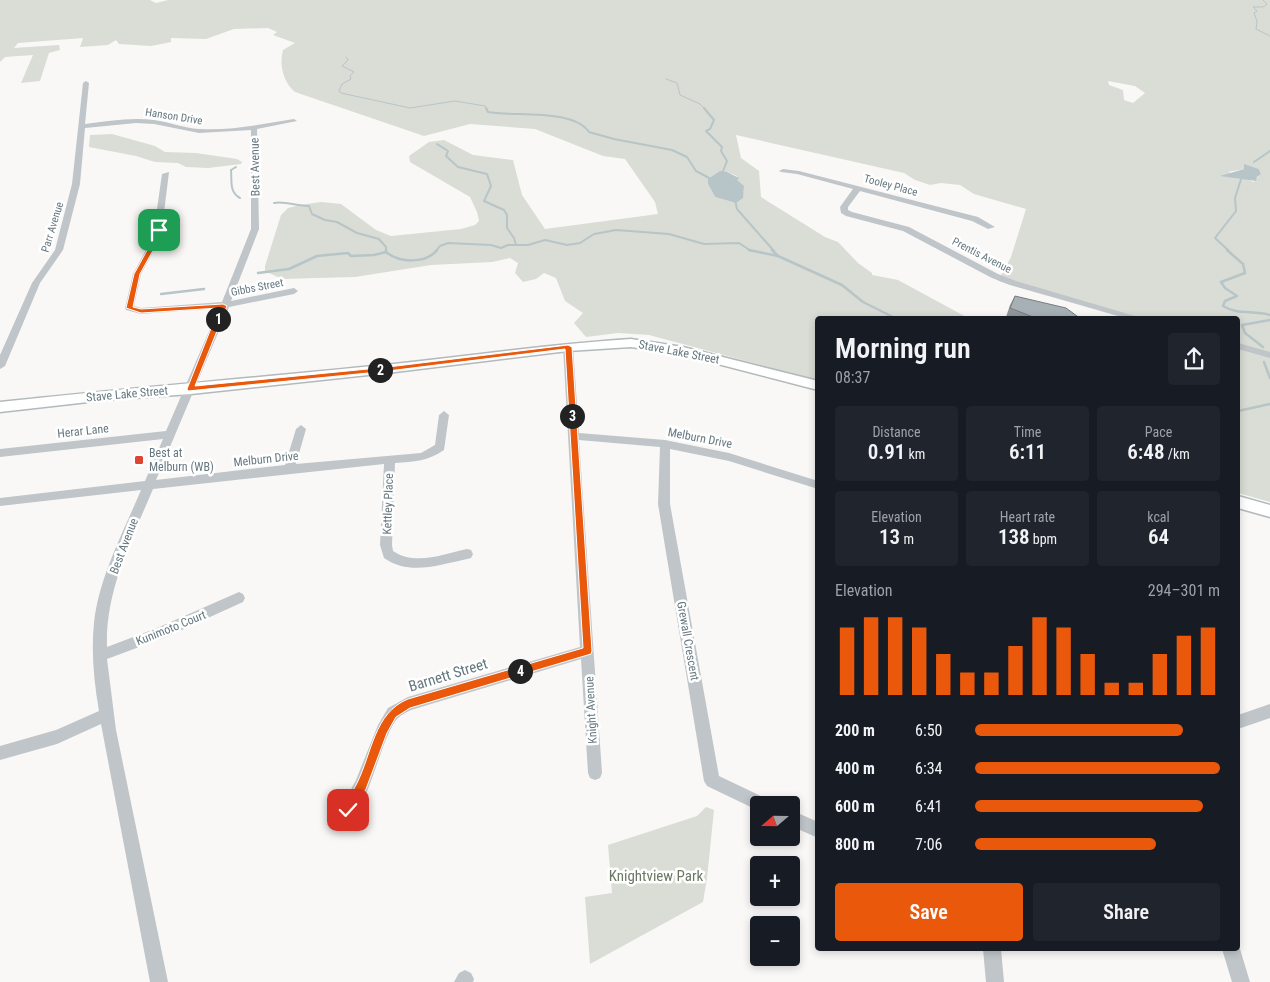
<!DOCTYPE html>
<meta charset="utf-8">
<style>
body{margin:0;font-family:"Roboto Condensed",sans-serif;background:#20242c;color:#f1f3f6;height:100vh;display:flex;flex-direction:column;font-size:19px;white-space:nowrap}
*{box-sizing:border-box;margin:0}
p{font-size:16px;color:#9ea1a6}
.icon{flex:none;width:28px;height:28px;fill:none;stroke:currentColor;stroke-width:2;stroke-linecap:round;stroke-linejoin:round}
.map{position:relative;flex:1;overflow:hidden}
.drawer{position:absolute;left:815px;top:316px;width:425px;height:635px;display:flex;flex-direction:column;background:#171b24;border-radius:5px;box-shadow:0 2px 8px #0003}
.drawer>*{flex:none}
.needle{width:32px;rotate:250deg}
.tools{position:absolute;left:750px;top:796px;display:grid;gap:10px}
.tools a{display:grid;place-items:center;width:50px;height:50px;border-radius:5px;background:#171b24;box-shadow:0 2px 8px #0003;font-size:25px}
.pin{position:absolute;display:grid;place-items:center;width:42px;height:42px;color:#fff;margin:-21px;border-radius:10px;box-shadow:0 2px 8px #0006}
.km{position:absolute;width:25px;height:25px;margin:-12px;border-radius:50%;background:#222;color:#fff;font-size:14px;line-height:25px;text-align:center}
.round{display:grid;place-items:center;flex:none;width:52px;height:52px;border-radius:5px;background:#20242c}
.head{display:flex;align-items:center;justify-content:space-between;height:85px;padding:0 20px}
h1{font-size:28px;font-weight:600;line-height:38px}
.figures{display:grid;grid-template-columns:repeat(3,1fr);gap:8px;height:85px;padding:5px 20px}
.figures div{display:grid;align-content:center;border-radius:5px;background:#20242c;text-align:center}
.figures b{font-size:21px;font-weight:600}
.figures small{font-size:14px;font-weight:400}
.figures p{font-size:14px}
.chart{height:140px;padding:10px 20px}
.chart p{display:flex;justify-content:space-between}
.chart svg{width:100%;height:90px;margin-top:5px;stroke:#ea580c;stroke-width:6}
.primary-button{display:flex;gap:10px;margin-top:auto;padding:10px 20px}
.primary-button a{flex:1;height:58px;border-radius:5px;background:#ea580c;color:#fff;font-size:20px;font-weight:600;line-height:58px;text-align:center}
.primary-button a+a{background:#20242c;color:#f1f3f6}
ul{padding:0 20px;list-style:none;font-size:16px}
li{display:grid;grid-template-columns:80px 60px 1fr;align-items:center;height:38px}
li i{height:12px;border-radius:6px;background:#ea580c}
.map>svg:first-child{display:block}
</style>
<div class="map">
<svg width="1270" height="982" viewBox="0 0 1270 982">
<rect width="100%" height="100%" fill="#f9f8f6"/>
<g fill="#d9ddd5" fill-rule="evenodd">
<path d="M0 0H150L156 3 168 0H1270V502L1238 493V319H1127L998 281 1011 257 1026 209 974 194 960 185 941 183 930 185 915 180 904 173 736 135 741 158 759 171 761 197 825 237 838 242 858 263 872 273V275L898 280 970 319H818L817 380 649 335 618 333 586 337 574 323 583 313 565 301 556 278 544 273 536 279 523 282 515 273 518 263 510 258 492 262 431 265 355 277 282 279 265 271V266L281 215 288 208 300 205 321 202 341 204 376 230 391 236 461 229 475 225 479 221 477 212 470 197 410 162 409 156 429 142 444 140 473 155 513 160 522 195 545 229 658 214 655 202 625 159 603 156 535 129 470 124 424 136 295 92C283 82 279 65 283 50L295 43 273 35 277 32 268 28 234 29 206 39 171 38V42L151 46 119 44 116 40 108 45 80 47 83 38 18 43 14 48 59 45 60 50 49 53 40 81 21 83 33 55 5 57 0 62ZM1108 81 1135 86 1145 93 1133 103 1124 100 1123 90 1109 85ZM1244 165 1259 169 1261 173 1254 182 1228 172 1244 169ZM727 172 737 176V180L744 191 733 202 715 197 708 184V179Z"/>
<polygon points="112,134 155,146 165,152 196,153 237,159 242,162 241,164 208,168 186,167 178,163 155,162 136,156 89,147 90,135"/>
<polygon points="706,807 714,810 707,878 703,902 590,964 585,897 612,893 608,845 697,816"/>
</g>
<g fill="#b8c5c8">
<polygon points="1244,164 1259,169 1261,174 1257,177 1256,181 1220,176 1244,169"/>
<polygon points="720,171 727,172 739,178 737,180 744,186 743,198 736,203 715,197 708,184 708,179"/>
</g>
<g fill="none" stroke-linecap="round" stroke-linejoin="round">
<g stroke="#b8c5c8" stroke-width="1">
<polyline points="1263,0 1267,4 1263,7 1253,7 1257,11 1254,13 1257,21 1256,29 1270,36"/>
<polyline points="346,57 348,60 342,66 354,72 350,76 351,79 342,84 339,91 341,93 410,108 455,101 485,106 487,109"/>
<polyline points="666,79 677,83 680,95 700,104 705,109"/>
</g>
<g stroke="#b8c5c8" stroke-width="2">
<path d="M486 108 488 112C513 117 573 108 589 132L614 139 672 150 687 157 696 171 711 179"/>
<polyline points="704,108 714,120 710,129 706,131 722,147 721,151 727,161 723,171 724,174"/>
<polyline points="437,144 448,151 446,156 458,167 487,174 491,186 484,201 504,210 507,215 507,228 514,238 516,245"/>
<polyline points="1254,162 1270,151"/>
<path d="M236 167 231 170C232 181 229 192 240 198"/>
<polyline points="735,200 737,209 774,251"/>
<path d="M274 203C285 201 297 206 309 206L312 214 325 220 337 222 357 233 379 239 386 247V251"/>
<polyline points="436,251 440,246 448,243 491,245 501,248 508,245 528,245 545,240 567,245 580,243 594,234 616,230 669,234 704,244 739,243 751,251"/>
<polyline points="1229,251 1215,238 1236,211 1235,198 1242,176"/>
</g>
<g stroke="#b8c5c8" stroke-width="2.5">
<polyline points="386,250 386,252"/>
<polyline points="749,250 778,256"/>
<polyline points="772,250 778,256 842,285 863,302 897,319"/>
<path d="M1227 250 1243 264 1245 273 1221 282 1225 288 1237 296 1225 301 1223 306C1237 315 1254 310 1270 315"/>
<path d="M258 273 289 269 317 256 348 253 351 256 374 255 386 252C399 263 426 264 437 250"/>
<polyline points="161,294 204,289"/>
<polyline points="1263,347 1245,333 1242,325 1270,320"/>
<polyline points="1264,362 1270,378"/>
<polyline points="1238,411 1270,404"/>
</g>
<g stroke="#b2b9bc" stroke-width="3">
<g id="secondary">
<path d="M631 339 683 347 818 381V390L683 355 631 347 568 351 387 373 191 394 106 400 0 412V402C128 388 256 378 383 365 466 357 548 344 631 339Z"/>
<polygon points="1238,496 1270,505 1270,517 1238,508"/>
</g>
</g>
<g fill="#bfc5c8" fill-rule="evenodd">
<path d="M86 81 89 83 85 124C108 121 131 117 154 120 169 122 184 128 199 129 231 131 263 124 294 119L297 121 257 129 259 229 231 301 294 288 298 291 294 294 229 307 156 480 285 465 296 429 301 425 306 429 296 464 421 453 435 445 439 415 444 411 449 415 444 450C428 461 414 462 395 463L392 545 393 551C415 566 444 554 467 549L471 550 473 554 471 558 467 559C438 565 410 576 384 558L380 545 384 464 153 489C132 539 105 591 107 647L157 628 239 592 243 594 245 598 243 602 166 637 107 659 116 730 168 982H150L101 724 57 744 0 760V746L56 730 99 711C94 682 91 652 94 623 99 577 123 533 141 490L0 506V498L145 481 163 439 0 457V449L166 431 219 308 141 314 126 310 125 308 133 274 153 237 162 174 169 172 161 237 141 274 134 306 141 308 222 302 251 229V130L199 133 154 124 136 123 85 128 80 184 63 250 40 283 5 366 0 369V355L32 283 55 250 72 184 83 83Z"/>
<polygon points="783,169 799,171 978,217 995,227 988,229 972,221 860,191 848,207 848,210 852,212 909,227 998,274 1016,281 1145,319 1130,319 1010,285 992,278 903,231 846,216 841,213 840,207 853,189 797,174 781,172 779,171"/>
<polygon points="1238,343 1270,352 1270,358 1238,349"/>
<path d="M568 344 573 347 579 433 665 440 729 453 818 481V489L729 461 670 449V504L719 776 769 800 772 805H759V811L707 786 704 781 658 504 660 447 579 440 602 773 600 778 595 780 590 778 588 773 581 659 411 710C407 712 401 715 398 718 380 737 370 808 348 818L343 815 340 810 356 780 378 725 388 708 408 697 580 647 563 347Z"/>
<polygon points="1270,704 1270,718 1238,729 1238,715"/>
<polygon points="791,810 818,822 818,838 791,826"/>
<polygon points="1238,944 1240,949 1250,982 1232,982 1222,949 1238,949"/>
<polygon points="983,949 1001,949 1004,982 986,982"/>
<polygon points="465,970 471,973 474,979 473,982 454,982 459,973"/>
</g>
<use href="#secondary" fill="#fff" fill-rule="evenodd"/>
</g>
<polygon fill="#90989c" points="1015,296 1081,319 1010,319 1006,317 1010,305"/>
<polygon fill="#a7b1b5" stroke="#757c7f" points="1015,296 1066,308 1081,319 1038,319 1010,308"/>
<path fill="#ea580c" stroke="#fff" d="M159 228 162 230 156 245 140 274 133 307 141 309 223 304 227 306 195 386 388 367 568 345 572 347 592 651 591 654 410 708 396 717 387 733 366 789 352 814 348 816 344 814 342 810C346 800 353 792 357 783 372 753 374 713 408 699L583 648 565 349 388 371 188 391 187 389 219 308 141 313 126 308 134 274 150 245 156 230Z"/>
<rect fill="#dd4432" stroke="#fff" stroke-width="2" x="134" y="455" width="10" height="10" rx="2.5"/>
<g text-anchor="middle" stroke-width="5" stroke-linejoin="round" paint-order="stroke">
<g font-size="11" fill="#657880" stroke="#fff">
<text transform="translate(174 116) rotate(9)" y="4">Hanson Drive</text>
<text transform="translate(891 185) rotate(15)" y="4">Tooley Place</text>
<text transform="translate(52 227) rotate(-73)" y="4">Parr Avenue</text>
<text transform="translate(982 255) rotate(27)" y="4">Prentis Avenue</text>
<text transform="translate(257 287) rotate(-11)" y="4">Gibbs Street</text>
</g>
<g font-size="12" fill="#657880" stroke="#fff">
<text transform="translate(255 167) rotate(-91)" y="4">Best Avenue</text>
<text transform="translate(679 352) rotate(11)" y="4">Stave Lake Street</text>
<text transform="translate(127 394) rotate(-5)" y="4">Stave Lake Street</text>
<text transform="translate(83 431) rotate(-6)" y="4">Herar Lane</text>
<text transform="translate(700 438) rotate(11)" y="4">Melburn Drive</text>
<text transform="translate(266 459) rotate(-6)" y="4">Melburn Drive</text>
<text transform="translate(388 504) rotate(-88)" y="4">Kettley Place</text>
<text transform="translate(124 546) rotate(-69)" y="4">Best Avenue</text>
<text transform="translate(171 628) rotate(-22)" y="4">Kunimoto Court</text>
<text transform="translate(688 641) rotate(80)" y="4">Grewall Crescent</text>
<text transform="translate(591 710) rotate(-93)" y="4">Knight Avenue</text>
</g>
<g font-size="12" fill="#657880" stroke="#fff" text-anchor="start">
<text x="149" y="457">Best at<tspan x="149" dy="14">Melburn (WB)</tspan></text>
</g>
<g font-size="15" fill="#657880" stroke="#fff">
<text transform="translate(448 675) rotate(-17)" y="5">Barnett Street</text>
</g>
<g font-size="15" fill="#6a7863" stroke="#fff">
<text x="656" y="881">Knightview Park</text>
</g>
</g>
</svg>
<div class="tools">
<a><svg class="needle" viewBox="-14 -14 28 28"><path d="M0-13l5 13h-10z" fill="#e53935"/><path d="M0 13l5-13h-10z" fill="#9ea1a6"/></svg></a>
<a>+</a>
<a>−</a>
</div>
<div class="pin" style="left:159px;top:230px;background:#1e9e55"><svg class="icon" aria-label="arrive" viewBox="0 0 24 24"><path d="M6 21V4h12l-3 4 3 4H6"/></svg></div>
<div class="pin" style="left:348px;top:810px;background:#d93025"><svg class="icon" aria-label="check" viewBox="0 0 24 24"><path d="M5 12l5 5 9-10"/></svg></div>
<b class="km" style="left:218px;top:319px">1</b>
<b class="km" style="left:380px;top:370px">2</b>
<b class="km" style="left:572px;top:416px">3</b>
<b class="km" style="left:520px;top:671px">4</b>
<section class="drawer">
<div class="head"><div><h1>Morning run</h1><p>08:37</p></div><a class="round"><svg class="icon" aria-label="share" viewBox="0 0 24 24"><path d="M12 15V3M7 8l5-5 5 5M5 13v7h14v-7"/></svg></a></div>
<div class="figures">
<div><p>Distance</p><b>0.91<small> km</small></b></div>
<div><p>Time</p><b>6:11</b></div>
<div><p>Pace</p><b>6:48<small> /km</small></b></div>
</div>
<div class="figures">
<div><p>Elevation</p><b>13<small> m</small></b></div>
<div><p>Heart rate</p><b>138<small> bpm</small></b></div>
<div><p>kcal</p><b>64</b></div>
</div>
<div class="chart"><p><span>Elevation</span>294–301 m</p>
<svg viewBox="0 0 160 44" preserveAspectRatio="none"><path d="M5 44V11M15 44V6M25 44V6M35 44V11M45 44V24M55 44V33M65 44V33M75 44V20M85 44V6M95 44V11M105 44V24M115 44V38M125 44V38M135 44V24M145 44V15M155 44V11"/></svg>
</div>
<ul>
<li><b>200 m</b>6:50<i style="width:85%"></i></li>
<li><b>400 m</b>6:34<i style="width:100%"></i></li>
<li><b>600 m</b>6:41<i style="width:93%"></i></li>
<li><b>800 m</b>7:06<i style="width:74%"></i></li>
</ul>
<div class="primary-button"><a>Save</a><a>Share</a></div>
</section>
</div>
